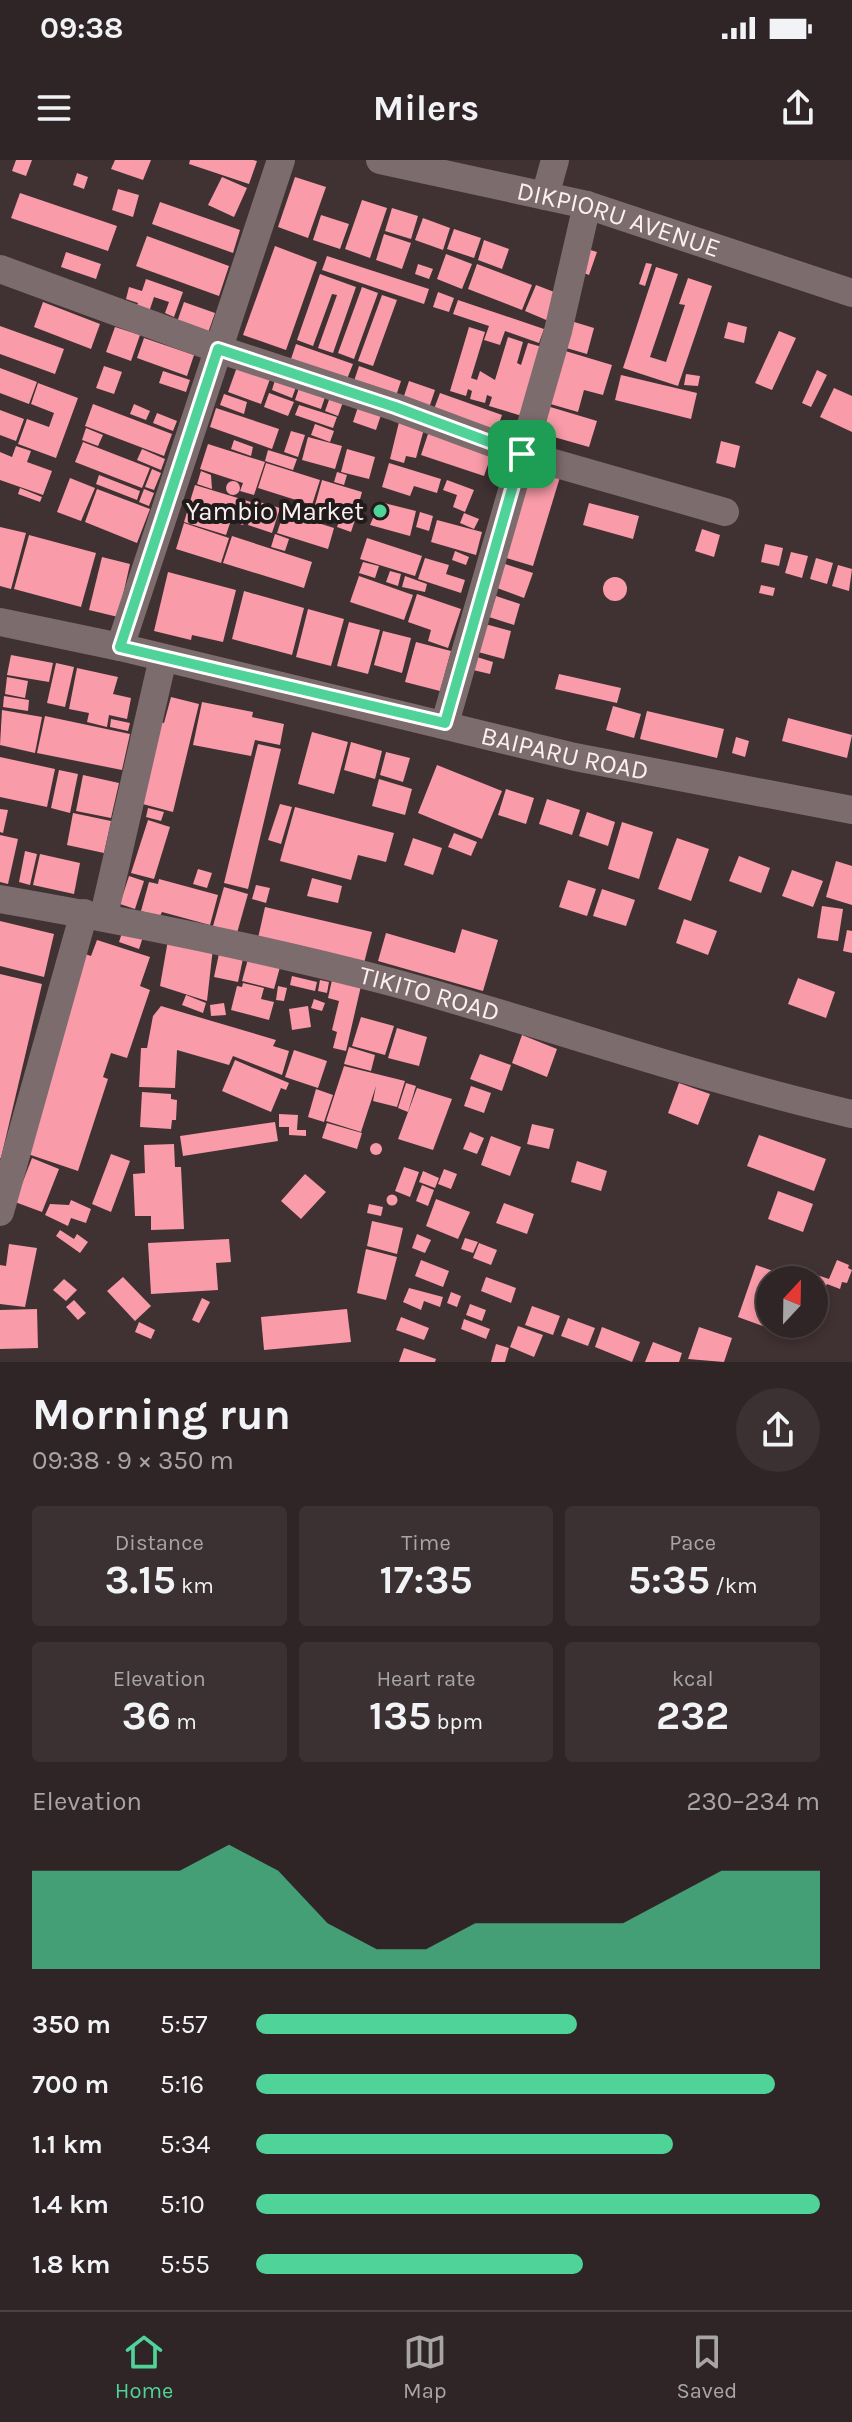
<!DOCTYPE html>
<meta charset="utf-8">
<style>
body{margin:0;font-family:Karla,sans-serif;background:#3c3132;color:#f1f3f6;height:100vh;display:flex;flex-direction:column;font-size:30px;white-space:nowrap}
*{box-sizing:border-box;margin:0}
p{font-size:26px;color:#a8a5a7}
.icon{flex:none;width:44px;height:44px;fill:none;stroke:currentColor;stroke-width:2;stroke-linecap:round;stroke-linejoin:round}
.map{position:relative;height:1202px;overflow:hidden}
.sheet{display:flex;flex-direction:column;background:#302526;flex:1}
.sheet>*{flex:none}
.needle{width:52px;rotate:22deg}
.fabs{position:absolute;left:756px;top:1106px;display:grid;gap:16px}
.fabs a{display:grid;place-items:center;width:72px;height:72px;border-radius:50%;background:#302526;box-shadow:0 4px 12px #0003,0 0 0 2px #4b4243;font-size:40px}
.pin{position:absolute;display:grid;place-items:center;width:68px;height:68px;color:#fff;margin:-34px;border-radius:16px;box-shadow:0 4px 12px #0006}
.round{display:grid;place-items:center;flex:none;width:84px;height:84px;border-radius:42px;background:#3c3132}
.summary{display:flex;align-items:center;justify-content:space-between;height:136px;padding:0 32px}
h1{font-size:44px;font-weight:700;line-height:60px}
.figures{display:grid;grid-template-columns:repeat(3,1fr);gap:12px;height:136px;padding:8px 32px}
.figures div{display:grid;align-content:center;border-radius:8px;background:#3c3132;text-align:center}
.figures b{font-size:40px;font-weight:700}
.figures small{font-size:22px;font-weight:400}
.figures p{font-size:22px}
.chart{height:224px;padding:16px 32px}
.chart p{display:flex;justify-content:space-between}
.chart svg{width:100%;height:144px;margin-top:8px;fill:#4fd399;opacity:.7}
ul{padding:0 32px;list-style:none;font-size:26px}
li{display:grid;grid-template-columns:128px 96px 1fr;align-items:center;height:60px}
li i{height:20px;border-radius:10px;background:#4fd399}
.status{display:flex;justify-content:space-between;align-items:center;height:56px;padding:0 40px;background:#302526;direction:ltr}
.status svg{height:22px;fill:currentColor}
header{display:flex;justify-content:space-between;align-items:center;height:104px;padding:0 32px;background:#302526;font-size:36px;font-weight:700}
.menu{display:flex;justify-content:space-around;align-items:center;height:112px;border-top:2px solid #4b4243;background:#302526;font-size:22px;color:#a8a5a7}
.menu a{display:grid;justify-items:center;gap:4px}
.menu .selected{color:#4fd399}
.map>svg:first-child{display:block}
</style>
<div class="status"><b>09:38</b><svg viewBox="0 0 49 12"><path d="M0 12V9h3v3zM5 12V6h3v6zM10 12V3h3v9zM15 12V0h3v12zM26 1h20v11H26zM47 4h2v5h-2z"/></svg></div>
<header><svg class="icon" aria-label="menu" viewBox="0 0 24 24"><path d="M4 6h16M4 12h16M4 18h16"/></svg>Milers<svg class="icon" aria-label="share" viewBox="0 0 24 24"><path d="M12 15V3M7 8l5-5 5 5M5 13v7h14v-7"/></svg></header>
<div class="map">
<svg width="852" height="1202" viewBox="0 0 852 1202">
<rect width="100%" height="100%" fill="#403132"/>
<g fill="#f99ba8">
<polygon points="16,0 32,0 26,16 12,11"/>
<polygon points="115,0 151,0 143,20 111,9"/>
<polygon points="190,0 253,0 257,1 249,24 189,4"/>
<polygon points="77,13 88,17 84,29 73,25"/>
<polygon points="222,17 247,28 234,57 208,45"/>
<polygon points="295,17 326,27 308,78 278,67"/>
<polygon points="118,29 139,35 133,57 112,50"/>
<polygon points="20,33 117,66 108,91 11,58"/>
<polygon points="362,40 387,48 370,98 345,89"/>
<polygon points="160,42 240,70 233,93 152,64"/>
<polygon points="392,48 418,56 411,79 385,71"/>
<polygon points="321,55 349,64 340,89 313,80"/>
<polygon points="423,58 450,68 443,90 415,80"/>
<polygon points="454,69 481,78 474,98 447,89"/>
<polygon points="384,74 411,83 402,109 376,100"/>
<polygon points="147,76 229,106 219,136 136,106"/>
<polygon points="484,80 509,89 502,109 478,100"/>
<polygon points="275,86 317,102 286,190 243,175"/>
<polygon points="584,88 597,92 589,115 576,110"/>
<polygon points="66,92 101,104 96,119 61,107"/>
<polygon points="446,94 472,104 462,129 437,119"/>
<polygon points="327,96 429,129 424,144 322,110"/>
<polygon points="646,103 652,104 645,126 639,124"/>
<polygon points="418,104 433,109 429,119 415,114"/>
<polygon points="477,104 532,125 522,150 468,129"/>
<polygon points="656,107 678,114 650,197 666,202 685,145 679,144 688,118 712,126 678,226 623,208"/>
<polygon points="320,114 356,127 333,193 318,188 337,135 332,134 313,186 297,180"/>
<polygon points="146,119 183,132 174,157 165,153 169,142 154,137 148,155 135,151 138,143 126,139 129,127 142,131"/>
<polygon points="536,125 562,135 551,162 525,151"/>
<polygon points="362,127 378,133 354,199 338,193"/>
<polygon points="438,132 454,138 449,152 433,147"/>
<polygon points="382,135 397,140 373,206 358,201"/>
<polygon points="458,140 544,169 539,183 505,171 500,185 484,180 489,166 453,154"/>
<polygon points="43,142 100,164 91,189 34,167"/>
<polygon points="184,142 215,153 208,173 177,162"/>
<polygon points="571,161 594,168 587,194 563,187"/>
<polygon points="728,162 747,167 744,183 724,178"/>
<polygon points="0,166 64,189 55,214 0,194"/>
<polygon points="115,167 140,175 131,201 106,192"/>
<polygon points="469,167 485,172 471,218 477,220 480,211 495,220 508,177 523,182 517,203 521,205 528,183 542,187 522,256 489,246 492,237 487,235 485,243 470,239 472,231 468,229 466,236 450,231"/>
<polygon points="779,171 796,178 772,230 755,223"/>
<polygon points="144,178 194,195 187,216 137,198"/>
<polygon points="296,184 353,204 347,219 291,199"/>
<polygon points="562,190 612,205 603,235 584,230 578,252 547,243"/>
<polygon points="104,206 122,212 114,234 96,228"/>
<polygon points="359,206 401,221 396,236 354,221"/>
<polygon points="237,207 270,219 261,244 228,232"/>
<polygon points="0,208 37,222 29,244 0,233"/>
<polygon points="817,210 827,215 811,247 802,243"/>
<polygon points="163,211 190,220 186,232 159,223"/>
<polygon points="686,214 700,216 698,226 684,225"/>
<polygon points="621,215 697,233 691,259 615,240"/>
<polygon points="275,220 296,227 292,238 272,230"/>
<polygon points="409,221 435,230 429,248 403,239"/>
<polygon points="38,223 78,238 56,298 18,284 27,259 49,267 54,253 31,244"/>
<polygon points="299,228 325,237 321,249 295,240"/>
<polygon points="834,228 852,236 852,272 820,257"/>
<polygon points="269,233 294,242 288,256 264,247"/>
<polygon points="440,233 502,255 496,272 434,249"/>
<polygon points="224,234 247,242 244,254 220,245"/>
<polygon points="330,237 343,242 338,256 325,251"/>
<polygon points="93,244 172,274 164,296 85,266"/>
<polygon points="134,244 150,251 146,260 130,254"/>
<polygon points="299,245 337,257 333,268 295,255"/>
<polygon points="547,246 597,261 589,287 540,273"/>
<polygon points="358,247 381,255 376,270 353,262"/>
<polygon points="216,248 279,269 272,289 210,267"/>
<polygon points="0,250 24,259 16,281 0,275"/>
<polygon points="157,253 177,261 173,271 153,263"/>
<polygon points="400,258 424,269 416,298 406,296 404,303 390,299"/>
<polygon points="315,264 334,271 330,282 311,275"/>
<polygon points="86,268 103,275 98,286 82,280"/>
<polygon points="291,271 305,275 298,297 284,292"/>
<polygon points="429,271 492,293 484,316 421,295"/>
<polygon points="308,277 342,286 335,309 302,300"/>
<polygon points="234,280 253,287 251,296 231,289"/>
<polygon points="721,281 740,286 735,308 716,303"/>
<polygon points="83,282 150,308 142,328 75,302"/>
<polygon points="208,284 265,302 254,335 240,331 243,323 200,309"/>
<polygon points="16,286 31,291 27,302 52,311 43,335 0,320 0,292 12,297"/>
<polygon points="142,289 165,299 161,310 137,300"/>
<polygon points="347,289 375,297 369,319 341,312"/>
<polygon points="268,290 297,299 293,310 265,301"/>
<polygon points="266,303 320,320 312,345 258,328"/>
<polygon points="389,303 441,319 437,333 414,326 410,336 382,327"/>
<polygon points="530,308 560,317 533,406 503,397"/>
<polygon points="152,309 161,313 154,330 145,327"/>
<polygon points="201,311 211,315 212,329 197,324"/>
<polygon points="337,312 347,315 344,325 334,322"/>
<polygon points="99,315 140,331 137,340 96,324"/>
<polygon points="70,318 95,328 81,361 57,352"/>
<polygon points="322,320 362,332 355,357 315,345"/>
<polygon points="447,320 474,330 465,352 453,347 457,335 443,330"/>
<circle cx="233" cy="328" r="7"/>
<polygon points="195,325 251,342 243,365 188,348"/>
<polygon points="20,328 42,337 40,342 18,334"/>
<polygon points="97,329 150,349 137,383 85,362"/>
<polygon points="144,329 154,333 149,346 139,342"/>
<polygon points="256,341 280,348 272,373 248,365"/>
<polygon points="380,342 416,351 410,376 370,365"/>
<polygon points="589,343 639,356 633,379 583,365"/>
<polygon points="314,347 337,354 336,359 323,355 320,361 310,358"/>
<polygon points="188,349 230,363 226,375 184,362"/>
<polygon points="284,352 334,368 328,389 277,373"/>
<polygon points="420,352 433,356 429,371 416,367"/>
<polygon points="464,353 479,359 474,369 460,363"/>
<polygon points="341,356 355,360 351,372 337,367"/>
<polygon points="437,360 482,372 476,395 431,382"/>
<polygon points="184,363 229,378 221,403 176,389"/>
<polygon points="0,367 26,373 11,429 0,426"/>
<polygon points="702,369 720,375 714,397 695,391"/>
<polygon points="275,374 289,379 285,391 271,387"/>
<polygon points="29,375 96,393 81,447 14,429"/>
<polygon points="232,376 312,402 304,428 223,403"/>
<polygon points="367,378 422,396 415,416 360,399"/>
<polygon points="765,384 783,388 779,406 761,402"/>
<polygon points="455,391 469,397 466,405 452,400"/>
<polygon points="791,392 808,396 802,418 785,413"/>
<polygon points="102,397 130,404 118,457 89,450"/>
<polygon points="425,398 449,405 446,414 465,420 461,433 418,419"/>
<polygon points="816,398 833,403 827,424 810,419"/>
<polygon points="363,402 379,406 375,418 359,413"/>
<polygon points="505,404 533,413 524,438 497,428"/>
<polygon points="838,405 852,409 849,431 832,426"/>
<polygon points="390,411 401,414 398,426 386,422"/>
<polygon points="168,412 236,430 223,482 192,475 191,480 154,471"/>
<polygon points="359,416 413,435 404,460 350,442"/>
<polygon points="405,416 427,424 425,432 402,427"/>
<circle cx="615" cy="429" r="12"/>
<polygon points="761,425 775,428 773,436 759,433"/>
<polygon points="244,431 304,448 292,495 232,479"/>
<polygon points="417,434 461,449 448,488 428,481 431,470 408,462"/>
<polygon points="496,436 520,444 514,465 489,457"/>
<polygon points="308,449 344,459 331,506 296,497"/>
<polygon points="349,462 380,470 368,514 337,506"/>
<polygon points="485,464 511,471 504,499 478,492"/>
<polygon points="383,471 411,478 402,513 374,505"/>
<polygon points="416,482 451,491 440,531 405,522"/>
<polygon points="11,495 53,503 49,522 7,515"/>
<polygon points="477,497 493,502 490,514 473,510"/>
<polygon points="56,503 74,507 65,547 47,543"/>
<polygon points="77,508 118,517 113,534 131,538 127,559 109,555 107,567 87,562 89,553 69,549"/>
<polygon points="559,514 621,528 617,543 555,529"/>
<polygon points="7,517 28,521 25,538 5,534"/>
<polygon points="4,536 29,540 28,551 3,547"/>
<polygon points="171,537 199,544 173,652 135,642 155,561 164,563"/>
<polygon points="202,542 253,552 252,557 284,564 280,585 255,580 251,596 193,585"/>
<polygon points="613,546 641,554 634,578 606,570"/>
<polygon points="2,550 42,557 35,593 0,585"/>
<polygon points="647,551 724,569 717,598 640,579"/>
<polygon points="45,556 130,574 122,610 37,593"/>
<polygon points="788,558 852,575 847,598 782,581"/>
<polygon points="111,559 130,563 128,571 110,567"/>
<polygon points="312,572 348,582 334,634 298,624"/>
<polygon points="736,577 749,581 745,597 732,593"/>
<polygon points="351,582 382,591 375,619 344,610"/>
<polygon points="258,584 281,589 248,729 224,723"/>
<polygon points="386,592 410,598 403,622 380,615"/>
<polygon points="0,597 55,609 47,647 0,637"/>
<polygon points="437,605 502,631 482,679 418,653"/>
<polygon points="59,610 78,614 70,653 51,648"/>
<polygon points="83,615 119,623 111,658 76,651"/>
<polygon points="379,619 412,629 405,655 372,646"/>
<polygon points="506,629 534,638 526,664 498,655"/>
<polygon points="547,639 580,650 572,675 539,664"/>
<polygon points="280,644 292,647 281,684 268,680"/>
<polygon points="295,647 394,673 386,702 358,695 351,720 280,701"/>
<polygon points="148,648 164,652 161,661 146,657"/>
<polygon points="0,649 8,650 3,673 0,672"/>
<polygon points="587,652 615,662 608,686 579,676"/>
<polygon points="73,653 111,661 104,693 67,685"/>
<polygon points="148,660 170,667 154,719 131,713"/>
<polygon points="622,662 653,672 639,719 608,709"/>
<polygon points="454,673 477,682 471,696 448,687"/>
<polygon points="0,675 18,679 8,724 0,722"/>
<polygon points="413,678 442,688 433,715 404,705"/>
<polygon points="677,678 709,689 691,741 658,729"/>
<polygon points="25,691 37,694 30,725 19,722"/>
<polygon points="40,694 80,703 74,734 33,725"/>
<polygon points="739,696 770,708 761,733 729,721"/>
<polygon points="836,701 852,706 852,745 826,737"/>
<polygon points="198,709 212,713 207,728 193,724"/>
<polygon points="792,710 823,721 813,747 782,736"/>
<polygon points="129,716 144,721 135,749 120,744"/>
<polygon points="312,718 342,726 338,743 307,736"/>
<polygon points="159,719 218,735 210,765 162,752 160,756 141,751 149,722 158,724"/>
<polygon points="568,720 596,729 587,756 559,747"/>
<polygon points="256,725 270,728 266,743 252,739"/>
<polygon points="224,727 248,734 237,773 213,766"/>
<polygon points="602,729 635,740 626,766 593,756"/>
<polygon points="822,746 843,749 838,781 817,778"/>
<polygon points="265,747 372,772 364,803 258,778"/>
<polygon points="684,759 717,771 708,795 676,783"/>
<polygon points="0,761 54,774 44,817 0,806"/>
<polygon points="124,767 144,774 139,789 119,782"/>
<polygon points="462,769 498,780 483,831 378,801 386,773 455,793"/>
<polygon points="847,770 852,771 852,793 843,791"/>
<polygon points="97,780 150,797 140,826 150,830 127,898 111,893 103,917 108,919 78,1011 19,991 82,793 91,796"/>
<polygon points="168,780 213,788 207,841 160,826"/>
<polygon points="220,789 244,794 238,822 214,817"/>
<polygon points="248,799 280,807 274,829 242,821"/>
<polygon points="0,814 42,824 1,998 0,998"/>
<polygon points="292,816 317,822 315,831 290,825"/>
<polygon points="798,818 835,832 826,858 788,844"/>
<polygon points="320,820 329,822 327,833 318,831"/>
<polygon points="332,820 361,826 346,891 333,888 337,872 332,870 339,841 328,838"/>
<polygon points="243,823 264,828 261,839 274,842 269,860 231,850 237,826 242,827"/>
<polygon points="278,826 287,828 284,841 276,840"/>
<polygon points="186,835 206,843 203,853 182,845"/>
<polygon points="314,839 325,843 322,851 311,848"/>
<polygon points="224,843 226,855 211,856 210,845"/>
<polygon points="161,846 276,880 273,886 289,891 282,915 233,896 229,905 177,890 175,928 139,927 141,888 147,888 153,856"/>
<polygon points="308,846 311,867 292,870 289,849"/>
<polygon points="361,857 394,866 385,895 352,886"/>
<polygon points="397,868 427,877 419,906 388,898"/>
<polygon points="522,875 557,889 547,917 512,903"/>
<polygon points="349,887 375,895 371,911 344,904"/>
<polygon points="294,890 327,901 318,928 285,917"/>
<polygon points="480,894 511,905 502,931 470,919"/>
<polygon points="235,900 289,923 286,930 281,928 271,952 222,931"/>
<polygon points="344,906 405,921 397,947 373,941 376,926 361,972 326,961"/>
<polygon points="406,923 416,926 408,952 398,948"/>
<polygon points="679,923 710,934 698,965 668,953"/>
<polygon points="471,926 491,933 484,953 464,946"/>
<polygon points="417,928 452,939 433,990 398,979"/>
<polygon points="316,929 333,935 324,962 308,957"/>
<polygon points="142,932 171,934 171,939 177,940 176,960 172,960 171,969 140,967"/>
<polygon points="279,954 298,955 297,970 306,970 306,976 289,975 289,967 279,967"/>
<polygon points="275,962 278,981 183,996 180,976"/>
<polygon points="327,963 362,973 357,989 322,978"/>
<polygon points="532,964 554,969 549,989 527,984"/>
<polygon points="470,972 484,978 477,994 463,989"/>
<polygon points="759,975 826,999 814,1031 747,1006"/>
<polygon points="491,976 521,987 510,1016 481,1005"/>
<circle cx="376" cy="989" r="6"/>
<polygon points="174,984 175,1007 181,1007 184,1069 151,1070 151,1056 135,1056 133,1014 145,1013 144,985"/>
<polygon points="111,994 130,1001 111,1052 92,1044"/>
<polygon points="32,998 59,1009 42,1052 15,1042"/>
<polygon points="577,1001 607,1011 601,1031 571,1022"/>
<polygon points="404,1007 419,1012 410,1037 395,1031"/>
<polygon points="444,1009 457,1014 451,1029 438,1024"/>
<polygon points="423,1011 439,1018 435,1028 419,1022"/>
<polygon points="305,1014 326,1032 301,1059 281,1041"/>
<polygon points="422,1025 434,1030 428,1046 416,1041"/>
<polygon points="778,1031 813,1044 803,1072 768,1059"/>
<circle cx="392" cy="1040" r="5.5"/>
<polygon points="436,1039 470,1052 458,1079 426,1066"/>
<polygon points="71,1040 91,1049 86,1063 71,1058 68,1066 45,1055 50,1044 69,1045"/>
<polygon points="504,1043 534,1054 527,1074 496,1063"/>
<polygon points="369,1044 383,1047 381,1056 367,1053"/>
<polygon points="372,1061 403,1068 397,1094 367,1086"/>
<polygon points="60,1070 74,1079 77,1074 88,1082 80,1093 56,1076"/>
<polygon points="417,1074 431,1080 425,1093 412,1088"/>
<polygon points="465,1078 478,1082 473,1093 461,1089"/>
<polygon points="229,1079 231,1102 216,1103 218,1130 151,1134 148,1083"/>
<polygon points="479,1083 497,1090 491,1105 473,1098"/>
<polygon points="9,1084 37,1088 25,1147 0,1144 0,1105 6,1106"/>
<polygon points="366,1089 397,1097 386,1140 357,1133"/>
<polygon points="421,1100 449,1111 443,1127 415,1116"/>
<polygon points="837,1100 849,1105 848,1108 852,1110 847,1123 842,1122 840,1129 827,1124 824,1130 814,1126 817,1115 829,1119"/>
<polygon points="756,1105 790,1117 789,1120 770,1120 771,1169 738,1157"/>
<polygon points="123,1117 151,1146 135,1161 107,1131"/>
<polygon points="486,1117 516,1128 511,1143 481,1131"/>
<polygon points="64,1119 77,1130 66,1141 53,1130"/>
<polygon points="409,1128 443,1137 440,1147 424,1141 421,1150 403,1142"/>
<polygon points="451,1132 461,1136 457,1147 447,1143"/>
<polygon points="202,1138 210,1142 199,1163 192,1160"/>
<polygon points="74,1140 86,1153 78,1160 66,1147"/>
<polygon points="470,1144 486,1150 482,1161 466,1155"/>
<polygon points="532,1146 560,1156 553,1175 525,1165"/>
<polygon points="37,1149 38,1188 0,1189 0,1150"/>
<polygon points="347,1149 351,1182 264,1190 261,1157"/>
<polygon points="401,1157 429,1168 424,1180 396,1170"/>
<polygon points="568,1158 595,1168 588,1186 561,1176"/>
<polygon points="464,1159 490,1169 486,1179 461,1169"/>
<polygon points="139,1162 155,1170 151,1179 135,1172"/>
<polygon points="518,1166 543,1175 534,1197 510,1187"/>
<polygon points="602,1167 640,1182 632,1202 595,1187"/>
<polygon points="699,1167 732,1178 724,1202 688,1199"/>
<polygon points="653,1182 682,1193 679,1202 645,1202"/>
<polygon points="496,1184 509,1188 505,1202 491,1202"/>
<polygon points="404,1188 436,1199 435,1202 399,1202"/>
</g>
<g fill="none" stroke-linecap="round" stroke-linejoin="round">
<g stroke="#7d6c6e" stroke-width="28">
<path id="s1" d="M380 0 587 45 852 133"/>
<polyline points="545,36 555,0"/>
<polyline points="0,109 218,189 395,247 522,294 725,352"/>
<path id="s2" d="M0 462 120 487 575 597 852 650"/>
<polyline points="120,487 281,0"/>
<polyline points="445,563 558,171 587,45"/>
<path id="s3" d="M0 739C132 762 262 788 391 822 546 864 696 918 852 954"/>
<polyline points="104,755 163,498"/>
<polyline points="0,1052 84,753"/>
</g>
</g>
<g fill="none" stroke-linecap="round" stroke-linejoin="round">
<g stroke="#fff" stroke-width="16">
<polygon id="route" points="218,189 395,247 522,294 445,563 120,487"/>
</g>
<use href="#route" stroke="#4fd399" stroke-width="10"/>
</g>
<circle fill="#4fd399" stroke="#221b1b" stroke-width="3" cx="380" cy="351" r="8"/>
<g text-anchor="middle" stroke-width="8" stroke-linejoin="round" paint-order="stroke">
<g font-size="26" fill="#faf0f1" stroke="#221b1b">
<text dy="9" stroke="none"><textPath href="#s1" startOffset="246">DIKPIORU AVENUE</textPath></text>
<text dy="9" stroke="none"><textPath href="#s2" startOffset="580">BAIPARU ROAD</textPath></text>
<text dy="9" stroke="none"><textPath href="#s3" startOffset="440">TIKITO ROAD</textPath></text>
</g>
<g font-size="26" fill="#faf0f1" stroke="#221b1b" text-anchor="end">
<text x="364" y="360">Yambio Market</text>
</g>
</g>
</svg>
<div class="fabs">
<a><svg class="needle" viewBox="-14 -14 28 28"><path d="M0-13l5 13h-10z" fill="#e53935"/><path d="M0 13l5-13h-10z" fill="#a8a5a7"/></svg></a>
</div>
<div class="pin" style="left:522px;top:294px;background:#1e9e55"><svg class="icon" aria-label="arrive" viewBox="0 0 24 24"><path d="M6 21V4h12l-3 4 3 4H6"/></svg></div>
</div>
<section class="sheet">
<div class="summary"><div><h1>Morning run</h1><p>09:38 · 9 × 350 m</p></div><a class="round"><svg class="icon" aria-label="share" viewBox="0 0 24 24"><path d="M12 15V3M7 8l5-5 5 5M5 13v7h14v-7"/></svg></a></div>
<div class="figures">
<div><p>Distance</p><b>3.15<small> km</small></b></div>
<div><p>Time</p><b>17:35</b></div>
<div><p>Pace</p><b>5:35<small> /km</small></b></div>
</div>
<div class="figures">
<div><p>Elevation</p><b>36<small> m</small></b></div>
<div><p>Heart rate</p><b>135<small> bpm</small></b></div>
<div><p>kcal</p><b>232</b></div>
</div>
<div class="chart"><p><span>Elevation</span>230–234 m</p>
<svg viewBox="0 0 160 44" preserveAspectRatio="none"><path d="M0 44V14L10 14L20 14L30 14L40 6L50 14L60 30L70 38L80 38L90 30L100 30L110 30L120 30L130 22L140 14L150 14L160 14V44z"/></svg>
</div>
<ul>
<li><b>350 m</b>5:57<i style="width:57%"></i></li>
<li><b>700 m</b>5:16<i style="width:92%"></i></li>
<li><b>1.1 km</b>5:34<i style="width:74%"></i></li>
<li><b>1.4 km</b>5:10<i style="width:100%"></i></li>
<li><b>1.8 km</b>5:55<i style="width:58%"></i></li>
</ul>
</section>
<nav class="menu">
<a class="selected"><svg class="icon" aria-label="home" viewBox="0 0 24 24"><path d="M3 11l9-7 9 7M6 9v11h12V9"/></svg>Home</a>
<a><svg class="icon" aria-label="map" viewBox="0 0 24 24"><path d="M3 6l6-2 6 2 6-2v14l-6 2-6-2-6 2zM9 4v14M15 6v14"/></svg>Map</a>
<a><svg class="icon" aria-label="saved" viewBox="0 0 24 24"><path d="M7 4h10v16l-5-4-5 4z"/></svg>Saved</a>
</nav>
